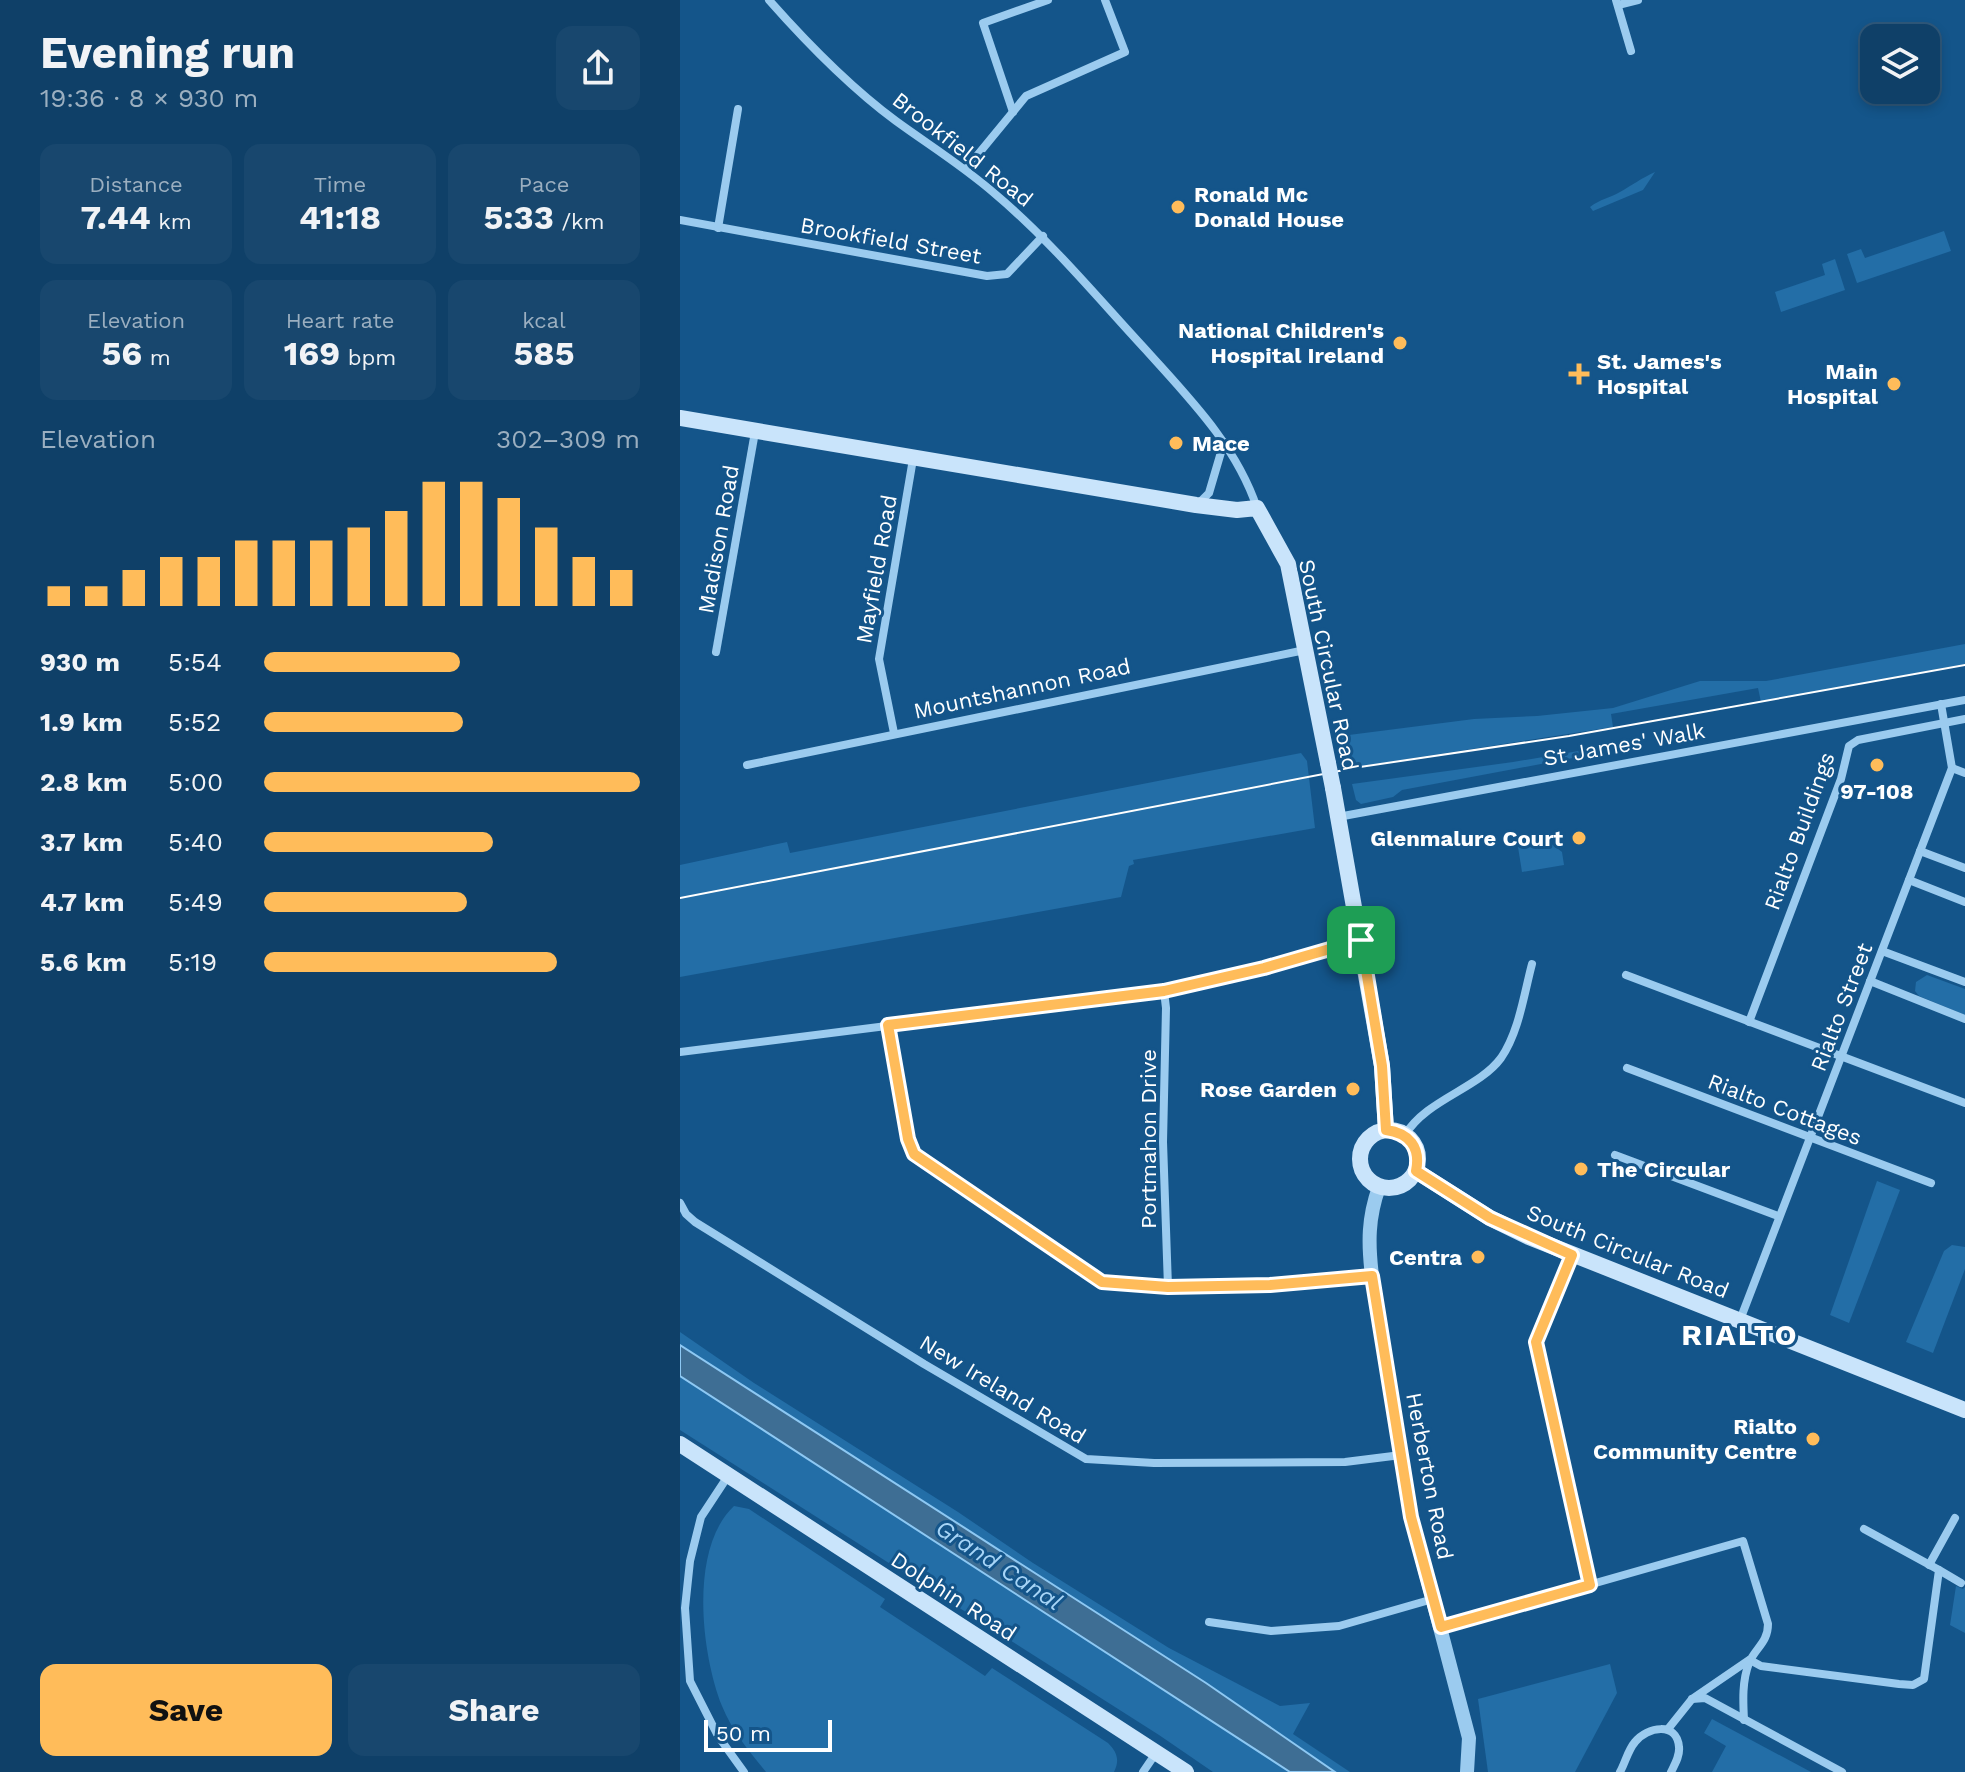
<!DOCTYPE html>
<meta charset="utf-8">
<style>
body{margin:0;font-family:"Work Sans",sans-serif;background:#18476e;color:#f1f3f6;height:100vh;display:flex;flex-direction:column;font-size:30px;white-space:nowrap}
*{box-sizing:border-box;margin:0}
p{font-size:26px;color:#9bafc0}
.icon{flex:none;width:44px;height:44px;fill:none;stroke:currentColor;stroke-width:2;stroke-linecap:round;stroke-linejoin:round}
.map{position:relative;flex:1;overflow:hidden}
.side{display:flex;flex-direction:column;background:#0f4068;width:680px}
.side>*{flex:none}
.tools{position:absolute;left:1180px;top:24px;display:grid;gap:16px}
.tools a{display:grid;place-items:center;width:80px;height:80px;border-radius:16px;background:#0f4068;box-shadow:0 4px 12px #0003,0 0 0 2px #2f597c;font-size:40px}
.scale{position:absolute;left:24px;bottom:20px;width:128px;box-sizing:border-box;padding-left:8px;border:4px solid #fff;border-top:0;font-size:22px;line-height:28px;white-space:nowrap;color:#fff;-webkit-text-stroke:6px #14558a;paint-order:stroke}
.pin{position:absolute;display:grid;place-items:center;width:68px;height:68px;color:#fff;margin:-34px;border-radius:16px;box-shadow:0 4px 12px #0006}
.round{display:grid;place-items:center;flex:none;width:84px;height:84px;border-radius:16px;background:#18476e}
.overview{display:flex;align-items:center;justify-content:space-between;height:136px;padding:0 40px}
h1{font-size:44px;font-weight:700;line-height:60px}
.metrics{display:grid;grid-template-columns:repeat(3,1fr);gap:12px;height:136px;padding:8px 40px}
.metrics div{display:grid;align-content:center;border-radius:16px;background:#18476e;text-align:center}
.metrics b{font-size:34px;font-weight:700}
.metrics small{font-size:22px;font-weight:400}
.metrics p{font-size:22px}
.chart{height:224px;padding:16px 40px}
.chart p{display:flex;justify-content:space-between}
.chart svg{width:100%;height:144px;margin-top:8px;stroke:#ffbc5a;stroke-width:6}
.primary-button{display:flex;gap:16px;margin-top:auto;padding:16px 40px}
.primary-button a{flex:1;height:92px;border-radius:16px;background:#ffbc5a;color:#111;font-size:32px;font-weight:700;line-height:92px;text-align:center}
.primary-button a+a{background:#18476e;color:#f1f3f6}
ul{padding:0 40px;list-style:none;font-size:26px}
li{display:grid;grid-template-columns:128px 96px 1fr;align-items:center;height:60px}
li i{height:20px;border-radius:10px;background:#ffbc5a}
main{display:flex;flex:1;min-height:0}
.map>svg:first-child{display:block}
</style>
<main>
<section class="side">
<div class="overview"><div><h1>Evening run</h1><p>19:36 · 8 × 930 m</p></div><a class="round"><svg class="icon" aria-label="share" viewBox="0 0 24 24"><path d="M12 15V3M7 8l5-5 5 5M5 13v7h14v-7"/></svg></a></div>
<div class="metrics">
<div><p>Distance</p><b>7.44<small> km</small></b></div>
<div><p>Time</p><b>41:18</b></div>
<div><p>Pace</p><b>5:33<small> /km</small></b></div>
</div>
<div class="metrics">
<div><p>Elevation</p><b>56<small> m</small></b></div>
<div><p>Heart rate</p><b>169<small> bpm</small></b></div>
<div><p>kcal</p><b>585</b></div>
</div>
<div class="chart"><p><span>Elevation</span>302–309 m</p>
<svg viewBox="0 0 160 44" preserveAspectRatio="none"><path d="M5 44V38M15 44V38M25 44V33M35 44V29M45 44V29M55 44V24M65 44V24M75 44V24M85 44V20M95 44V15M105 44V6M115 44V6M125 44V11M135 44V20M145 44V29M155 44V33"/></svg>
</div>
<ul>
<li><b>930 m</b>5:54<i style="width:52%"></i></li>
<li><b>1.9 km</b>5:52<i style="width:53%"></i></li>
<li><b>2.8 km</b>5:00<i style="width:100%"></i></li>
<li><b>3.7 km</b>5:40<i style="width:61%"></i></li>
<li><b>4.7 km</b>5:49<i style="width:54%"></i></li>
<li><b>5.6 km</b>5:19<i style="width:78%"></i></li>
</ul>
<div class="primary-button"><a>Save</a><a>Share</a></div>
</section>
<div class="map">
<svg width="1285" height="1772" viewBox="0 0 1285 1772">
<rect width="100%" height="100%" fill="#14558a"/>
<g fill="#236ea7">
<path d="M975 172 963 190 913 211 910 207C920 199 930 198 940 192 952 185 962 178 975 172Z"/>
<polygon points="1264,231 1271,251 1177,283 1167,254 1181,249 1185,258"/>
<polygon points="1155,259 1165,290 1101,312 1095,292 1145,275 1142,264"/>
<polygon points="1285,644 1285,664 1081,702 1078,688 931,714 933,727 670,768 661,736 794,719 857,716 933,708 1020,681 1086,681"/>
<polygon points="928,746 930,751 722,790 713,797 681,804 676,800 672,784 833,762"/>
<polygon points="621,753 627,761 635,828 453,860 454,864 449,866 441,897 0,977 0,865 107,842 110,853"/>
<polygon points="869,842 882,852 884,865 842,872 838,847"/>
<polygon points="1247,975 1285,989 1285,1015 1239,996 1235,991 1236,982"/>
<polygon points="1197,1181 1220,1190 1169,1323 1150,1315"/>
<polygon points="1272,1245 1285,1247 1285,1269 1253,1353 1226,1342 1264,1251"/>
<polygon points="0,1332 74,1383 278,1512 353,1563 489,1648 600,1706 630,1703 613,1734 670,1772 655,1772 526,1683 0,1345"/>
<polygon points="0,1376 610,1772 533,1772 479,1735 0,1430"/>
<path d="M54 1506 69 1509 205 1599 200 1607 305 1676 312 1668 428 1743C437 1752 440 1760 434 1772H86C69 1751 52 1731 42 1706 21 1653 9 1548 54 1506Z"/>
<polygon points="1276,1586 1283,1589 1285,1587 1285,1633 1270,1625"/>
<polygon points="930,1664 937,1693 895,1772 808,1772 798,1699"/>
<polygon points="1032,1719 1131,1772 1032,1772 1046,1746 1024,1733"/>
</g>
<polygon fill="#3e6e94" stroke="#8dc8f3" stroke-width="2" points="0,1345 526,1683 655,1772 610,1772 0,1376"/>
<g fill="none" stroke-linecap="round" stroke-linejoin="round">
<g stroke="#9bcbef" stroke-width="8">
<path d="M89 0C127 43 170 87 216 121 249 145 283 166 314 193 370 240 416 296 466 350 509 398 556 445 577 508"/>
<polyline points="936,0 951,51"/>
<polyline points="938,5 958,0"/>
<polyline points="333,112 303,23 368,0"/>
<polyline points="286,169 346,96 445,52 425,0"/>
<polyline points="0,220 307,276 327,274 363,236"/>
<polyline points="38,228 58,109"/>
<polyline points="517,505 529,493 544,442"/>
<polyline points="36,652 75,432"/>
<polyline points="214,733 199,659 233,459"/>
<polyline points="67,765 625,650"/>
<polyline points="1272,768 1285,773"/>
<polyline points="658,817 1285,700"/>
<polyline points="1240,851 1285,868"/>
<polyline points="1229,880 1285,902"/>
<polyline points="1202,951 1285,982"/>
<polyline points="946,975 1285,1103"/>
<polyline points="1190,981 1285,1019"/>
<polyline points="484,991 486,1008 483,1142 488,1287"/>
<polyline points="1069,1022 1161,779 1169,746 1178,740 1285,719"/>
<polyline points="208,1025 228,1139 234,1154 422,1282 488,1287 590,1285 692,1276"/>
<polyline points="0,1052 484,991 584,968 680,940"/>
<polyline points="947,1068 1251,1183"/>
<path d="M725 1135C747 1099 798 1089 821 1058 839 1032 844 994 852 964"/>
<polyline points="935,1155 1098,1216"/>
<polyline points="0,1203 6,1214 15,1222 244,1364 406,1459 474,1463 665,1462 721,1455"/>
<polyline points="892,1255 856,1342 910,1585"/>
<polyline points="1060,1320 1272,768 1261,704"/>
<polyline points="48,1476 21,1517 10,1561 5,1608 10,1681 38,1736 64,1772"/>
<polyline points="1249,1565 1275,1518"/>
<polyline points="1259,1570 1281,1583"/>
<polyline points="529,1622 591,1631 659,1626 753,1599"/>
<path d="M761 1627 1063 1541 1088 1624C1088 1643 1075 1648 1069 1663 1062 1681 1063 1701 1064 1720"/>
<polyline points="1070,1660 1081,1666 1219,1684 1233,1685 1244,1679 1259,1570 1184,1529"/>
<polyline points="1012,1699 1025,1698 1162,1772"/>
<polyline points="988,1729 1012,1699 1069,1660"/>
<polyline points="463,1772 476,1753"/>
<path d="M940 1772C945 1763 948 1750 955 1742 967 1727 997 1721 999 1747 1000 1756 995 1764 991 1772"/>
</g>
<path stroke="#9bcbef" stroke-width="14" d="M699 1187C688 1218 688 1243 692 1276L731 1517 789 1738 787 1772"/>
<g stroke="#c9e4fb" stroke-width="16">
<polyline points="0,418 516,505 557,510 577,508 608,564 648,763"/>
<polyline points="653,788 702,1066 706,1130"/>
<circle cx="709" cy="1159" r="29"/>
<polyline points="736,1171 810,1218 849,1237 1285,1410"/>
<polyline points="0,1444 506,1772"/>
</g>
<polyline stroke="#fff" stroke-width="2" points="0,898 680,767 889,736 1285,665"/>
<polyline stroke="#c9e4fb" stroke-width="16" points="648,763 653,788"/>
</g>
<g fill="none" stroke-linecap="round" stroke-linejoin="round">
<g stroke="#fff" stroke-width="16">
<path id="route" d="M681 940 702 1066 706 1130C729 1133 741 1147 736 1171L810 1218 892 1255 856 1342 910 1585 761 1627 731 1517 692 1276 590 1285 488 1287 422 1282 234 1154 228 1139 208 1025 484 991 584 968Z"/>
</g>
<use href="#route" stroke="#ffbc5a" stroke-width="10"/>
</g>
<g fill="#ffbc5a" stroke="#14558a" stroke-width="3">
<circle cx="498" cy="207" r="8"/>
<circle cx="720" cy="343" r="8"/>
<path d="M895 362h8v8h8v8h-8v8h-8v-8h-8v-8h8z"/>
<circle cx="1214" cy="384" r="8"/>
<circle cx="496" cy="443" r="8"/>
<circle cx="1197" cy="765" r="8"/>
<circle cx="899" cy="838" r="8"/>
<circle cx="673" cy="1089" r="8"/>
<circle cx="901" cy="1169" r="8"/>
<circle cx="798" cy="1257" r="8"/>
<circle cx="1133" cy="1439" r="8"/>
</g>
<g text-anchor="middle" stroke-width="6" stroke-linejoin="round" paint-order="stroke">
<g font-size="22" fill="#fff" stroke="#14558a">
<text transform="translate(283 149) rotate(38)" y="8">Brookfield Road</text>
<text transform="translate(211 240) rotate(10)" y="8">Brookfield Street</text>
<text transform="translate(38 539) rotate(-80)" y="8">Madison Road</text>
<text transform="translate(196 569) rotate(-80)" y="8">Mayfield Road</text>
<text transform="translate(649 665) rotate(78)" y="8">South Circular Road</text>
<text transform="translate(342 688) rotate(-12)" y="8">Mountshannon Road</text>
<text transform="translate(944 744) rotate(-10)" y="8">St James' Walk</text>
<text transform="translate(1119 831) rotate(-70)" y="8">Rialto Buildings</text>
<text transform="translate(1161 1007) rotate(-69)" y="8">Rialto Street</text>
<text transform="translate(1105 1109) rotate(21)" y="8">Rialto Cottages</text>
<text transform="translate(468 1139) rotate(-90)" y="8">Portmahon Drive</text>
<text transform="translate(948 1251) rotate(22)" y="8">South Circular Road</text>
<text transform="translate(323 1389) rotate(31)" y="8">New Ireland Road</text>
<text transform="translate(750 1476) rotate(79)" y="8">Herberton Road</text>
<text transform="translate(274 1596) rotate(33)" y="8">Dolphin Road</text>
</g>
<g font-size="22" font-weight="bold" fill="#fff" stroke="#14558a" text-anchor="end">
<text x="514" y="202" text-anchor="start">Ronald Mc<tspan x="514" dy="25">Donald House</tspan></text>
<text x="704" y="338">National Children's<tspan x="704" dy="25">Hospital Ireland</tspan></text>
<text x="917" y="369" text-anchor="start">St. James's<tspan x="917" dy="25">Hospital</tspan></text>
<text x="1198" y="379">Main<tspan x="1198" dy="25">Hospital</tspan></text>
<text x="512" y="451" text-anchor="start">Mace</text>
<text x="1197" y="799" text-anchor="middle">97-108</text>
<text x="883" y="846">Glenmalure Court</text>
<text x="657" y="1097">Rose Garden</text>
<text x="917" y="1177" text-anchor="start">The Circular</text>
<text x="782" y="1265">Centra</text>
<text x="1117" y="1434">Rialto<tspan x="1117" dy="25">Community Centre</tspan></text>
</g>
<g font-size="24" font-style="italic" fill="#a7d5f7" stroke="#14558a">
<text transform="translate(319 1565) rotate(33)" y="8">Grand Canal</text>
</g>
<g font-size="30" font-weight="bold" letter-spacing="2" fill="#fff" stroke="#14558a">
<text x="1060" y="1345">RIALTO</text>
</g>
</g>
</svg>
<div class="tools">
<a><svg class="icon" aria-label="layers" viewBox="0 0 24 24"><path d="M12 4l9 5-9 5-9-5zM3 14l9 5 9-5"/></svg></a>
</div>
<div class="scale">50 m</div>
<div class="pin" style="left:681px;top:940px;background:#1e9e55"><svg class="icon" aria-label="arrive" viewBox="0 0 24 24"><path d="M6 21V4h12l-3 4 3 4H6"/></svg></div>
</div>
</main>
